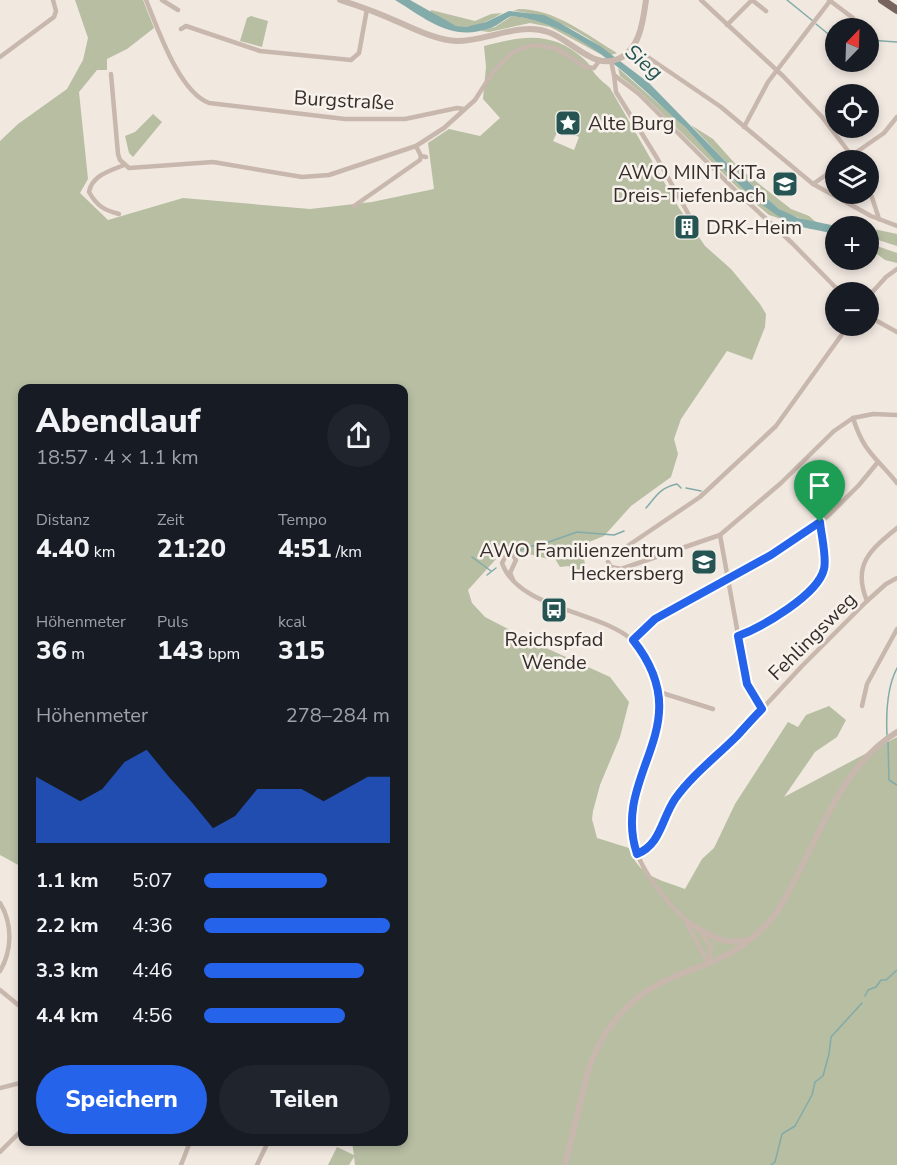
<!DOCTYPE html>
<html lang="de">
<meta charset="utf-8">
<style>
body{margin:0;font-family:"Nunito Sans",sans-serif;background:#20242c;color:#f1f3f6;height:100vh;display:flex;flex-direction:column;font-size:22px;white-space:nowrap}
*{box-sizing:border-box;margin:0}
p{font-size:20px;color:#9ea1a6}
.icon{flex:none;width:33px;height:33px;fill:none;stroke:currentColor;stroke-width:2;stroke-linecap:round;stroke-linejoin:round}
.map{position:relative;flex:1;overflow:hidden}
.drawer{position:absolute;left:18px;top:384px;width:390px;height:762px;display:flex;flex-direction:column;background:#171b24;border-radius:12px;box-shadow:0 3px 9px #0003}
.drawer>*{flex:none}
.needle{width:39px;rotate:23deg}
.fabs{position:absolute;left:825px;top:18px;display:grid;gap:12px}
.fabs a{display:grid;place-items:center;width:54px;height:54px;border-radius:50%;background:#171b24;box-shadow:0 3px 9px #0003;font-size:30px}
.pin{position:absolute;display:grid;place-items:center;width:51px;height:51px;color:#fff;margin:-62px -26px;border-radius:50% 50% 50% 0;rotate:-45deg;box-shadow:0 0 6px #0007}
.pin .icon{rotate:45deg}
.round{display:grid;place-items:center;flex:none;width:63px;height:63px;border-radius:32px;background:#20242c}
.overview{display:flex;align-items:center;justify-content:space-between;height:102px;padding:0 18px}
h1{font-size:33px;font-weight:800;line-height:45px}
.stats{display:grid;grid-template-columns:repeat(3,1fr);gap:9px;height:102px;padding:6px 18px}
.stats div{display:grid;align-content:center}
.stats b{font-size:26px;font-weight:800}
.stats small{font-size:16px;font-weight:400}
.stats p{font-size:16px}
.chart{height:168px;padding:12px 18px}
.chart p{display:flex;justify-content:space-between}
.chart svg{width:100%;height:108px;margin-top:6px;fill:#2563eb;opacity:.7}
.primary-button{display:flex;gap:12px;margin-top:auto;padding:12px 18px}
.primary-button a{flex:1;height:69px;border-radius:36px;background:#2563eb;color:#fff;font-size:24px;font-weight:800;line-height:69px;text-align:center}
.primary-button a+a{background:#20242c;color:#f1f3f6}
ul{padding:0 18px;list-style:none;font-size:20px}
li{display:grid;grid-template-columns:96px 72px 1fr;align-items:center;height:45px}
li i{height:15px;border-radius:8px;background:#2563eb}
.map>svg:first-child{display:block}
</style>
<div class="map">
<svg width="897" height="1165" viewBox="0 0 897 1165">
<rect width="100%" height="100%" fill="#f1e8e0"/>
<g fill="#b7bea2" fill-rule="evenodd">
<path d="M75 0H143L154 28 127 49 107 59V70H97L79 92 88 179 80 193 108 220 183 198 310 209 372 202 434 189 428 143 449 129 480 136 500 118 483 99 486 67 484 46C523 36 552 30 585 60 590 64 592 71 596 75 600 80 606 84 610 88L679 208 705 246 731 269 760 304 766 314 765 327 752 360 727 351 681 419 674 439 678 454 671 477 631 506 604 536 569 550 583 556 586 567 574 576 569 566 560 567 554 557 548 559 506 548 468 590 472 603 485 617 535 643 610 677 629 702 620 737 600 785 593 811 592 819 597 838 629 848C639 877 659 879 685 889L702 859 714 848 735 804 788 722 798 727 806 715 829 706 846 720 837 737 815 752 784 797 897 737V1165H355L354 1157 349 1165H328L337 1147 354 1155 352 1142H404V388H22V867L0 855V141L18 124 67 89 83 60 88 38ZM559 128 579 137 574 150 553 141Z"/>
<path d="M519 9C555 9 587 35 617 53L611 55C583 32 549 14 513 11Z"/>
<path d="M431 10 475 21 491 14 502 13C490 21 470 30 456 26 447 23 438 17 430 13Z"/>
<polygon points="251,16 268,21 262,47 240,41 247,18"/>
<path d="M512 16C544 19 577 35 602 55L550 27 530 23 489 32 481 31 495 27Z"/>
<polygon points="618,68 685,127 735,181 784,220 769,215 742,192 640,92 620,76"/>
<polygon points="153,114 162,122 133,157 129,153 125,136 135,132"/>
<polygon points="691,125 713,139 739,168 791,209 809,216 818,224 787,214 779,209 726,162"/>
<polygon points="869,228 897,234 897,246 869,237"/>
<polygon points="868,243 897,253 897,263 885,260 869,248"/>
</g>
<path fill="#82aba9" d="M395 0H410L456 26 466 27 486 22 509 11 544 15 560 23 600 46 649 83 726 162 779 209 798 218 836 226 835 234C819 230 797 228 783 219 745 196 715 160 686 128 682 124 676 120 672 116 628 74 575 23 512 16 504 19 499 25 491 28 451 42 428 20 395 0Z"/>
<g fill="none" stroke-linecap="round" stroke-linejoin="round">
<g stroke="#82aba9" stroke-width="1.5">
<polyline points="787,0 813,21"/>
<polyline points="816,24 827,33 836,36"/>
<polyline points="868,40 897,42"/>
<polyline points="686,488 701,491"/>
<path d="M646 508C657 495 660 488 677 484L681 488"/>
<polyline points="520,550 532,546 543,544 577,532 614,535 624,531"/>
<polyline points="472,557 491,571"/>
<polyline points="487,575 496,568"/>
<path d="M887 735C886 714 887 687 897 668"/>
<polyline points="888,742 889,780 897,785"/>
<polyline points="865,996 868,990 876,987 881,980 886,980 897,970"/>
<polyline points="771,1165 775,1162 782,1134 795,1126 812,1095 815,1082 823,1076 829,1054 831,1037 862,1003"/>
</g>
<g stroke="#c8b7ad" stroke-width="4.5">
<path d="M146 0C158 29 179 92 209 103L345 119H405L457 108 464 109"/>
<polyline points="162,0 178,10"/>
<polyline points="701,0 783,76 822,117 855,160"/>
<polyline points="829,0 853,18"/>
<polyline points="727,25 752,0 766,11"/>
<polyline points="181,29 186,26 260,51 351,60 359,53 367,9"/>
<polyline points="633,47 721,107 813,184 871,216 897,226"/>
<polyline points="0,57 54,17 56,11 53,0"/>
<polyline points="611,61 614,75 639,94 737,192 792,243 840,292"/>
<polyline points="111,74 118,154 120,160 129,168 213,162 302,177 329,175 416,146 444,128 475,100 493,72 513,52 532,45 555,48 586,67 594,68 599,61"/>
<polyline points="614,75 616,92 657,158 694,224"/>
<polyline points="744,127 768,82 830,1"/>
<polyline points="416,146 421,156 426,157"/>
<polyline points="845,160 884,133 897,117"/>
<polyline points="813,184 836,168"/>
<polyline points="868,185 879,219"/>
<polyline points="354,206 420,160 421,156"/>
<path d="M119 214C104 210 97 206 89 192 92 175 110 171 124 165"/>
<polyline points="868,297 886,277 897,269"/>
<polyline points="868,316 897,332"/>
<path d="M853 418C864 453 876 457 897 483"/>
<polyline points="720,535 747,684 761,709"/>
<polyline points="626,547 700,497 776,426 848,326"/>
<polyline points="608,562 611,567 621,569 720,535 781,483 834,431 853,418 873,414 897,415"/>
<path d="M513 580 510 573 516 560 513 555 507 554 502 563C518 609 600 611 632 640 638 644 642 652 646 658 682 714 636 763 631 819 628 858 665 903 693 926"/>
<path d="M867 601C852 565 870 550 897 528"/>
<path d="M738 636C763 627 818 595 824 569 827 558 821 534 820 522"/>
<polyline points="633,640 655,619 771,555 827,517 859,485 878,462"/>
<polyline points="659,692 713,709"/>
<polyline points="862,706 867,684 897,629"/>
<polyline points="637,854 648,849 655,841 669,810 686,785 737,736 802,666 867,601 886,584 897,578"/>
<path d="M0 903C13 924 12 951 0 971"/>
<polyline points="686,922 709,964"/>
<polyline points="700,931 711,947 709,964"/>
<polyline points="0,990 22,1008"/>
<polyline points="0,1088 20,1083"/>
<polyline points="0,1152 22,1130"/>
<polyline points="181,1165 190,1142"/>
<polyline points="257,1165 268,1142"/>
</g>
<g stroke="#c8b7ad" stroke-width="6">
<path d="M340 0C359 6 378 13 396 21 415 29 436 40 457 41 487 41 519 22 548 32 570 39 593 70 618 59 640 50 643 21 646 0"/>
<path d="M691 924C713 937 721 945 748 940"/>
<path d="M565 1165 588 1071C600 1033 626 1000 662 982 703 963 731 961 765 926 780 911 789 891 799 872 824 823 847 762 897 732"/>
</g>
<polyline stroke="#77645e" stroke-width="8" points="882,0 897,10"/>
</g>
<g fill="none" stroke-linecap="round" stroke-linejoin="round">
<g stroke="#fff" stroke-width="12">
<path id="route" d="M820 522C821 534 827 558 824 569 818 595 762 627 738 636L747 684 762 709C753 718 745 727 737 736 716 757 692 775 675 799 661 820 661 844 637 854 610 773 702 727 633 640L655 619 771 555Z"/>
</g>
<use href="#route" stroke="#2563eb" stroke-width="8"/>
</g>
<defs>
<g id="sight-square" transform="scale(1.35)"><rect x="-9" y="-9" width="18" height="18" rx="4" fill="#255453" stroke="#f8f2ec"/><path d="M0-6L1.8-2.2L6-1.7L2.9 1.2L3.7 5.4L0 3.3L-3.7 5.4L-2.9 1.2L-6-1.7L-1.8-2.2Z" fill="#fff"/></g>
<g id="school-square" transform="scale(1.35)"><rect x="-9" y="-9" width="18" height="18" rx="4" fill="#255453" stroke="#f8f2ec"/><path d="M0-5L7-2L0 1L-7-2ZM-4 1L0 2.5L4 1V4Q0 6-4 4Z" fill="#fff"/></g>
<g id="building-square" transform="scale(1.35)"><rect x="-9" y="-9" width="18" height="18" rx="4" fill="#255453" stroke="#f8f2ec"/><path d="M-4-6H4V6H1V3H-1V6H-4ZM-2.5-4.3h1.7v1.8h-1.7ZM.8-4.3h1.7v1.8H.8ZM-2.5-1h1.7V.8h-1.7ZM.8-1h1.7V.8H.8Z" fill="#fff"/></g>
<g id="bus-square" transform="scale(1.35)"><rect x="-9" y="-9" width="18" height="18" rx="4" fill="#255453" stroke="#f8f2ec"/><path d="M-5-6H5V4H4V6H2V4H-2V6H-4V4H-5ZM-3.5-4V0h7V-4ZM-3.5 1.2v1.5H-2V1.2ZM2 1.2v1.5H3.5V1.2Z" fill="#fff"/></g>
</defs>
<g fill-rule="evenodd">
<use href="#sight-square" x="568" y="123"/>
<use href="#school-square" x="785" y="184"/>
<use href="#building-square" x="687" y="227"/>
<use href="#school-square" x="704" y="562"/>
<use href="#bus-square" x="554" y="610"/>
</g>
<g text-anchor="middle" stroke-width="5" stroke-linejoin="round" paint-order="stroke">
<g font-size="20" fill="#372e2b" stroke="#f8f2ec">
<text transform="translate(344 100) rotate(3)" y="7">Burgstraße</text>
<text transform="translate(812 636) rotate(-45)" y="7">Fehlingsweg</text>
</g>
<g font-size="20" fill="#372e2b" stroke="#f8f2ec" text-anchor="start">
<text x="588" y="130">Alte Burg</text>
<text x="766" y="179" text-anchor="end">AWO MINT KiTa<tspan x="766" dy="23">Dreis-Tiefenbach</tspan></text>
<text x="706" y="234">DRK-Heim</text>
<text x="684" y="557" text-anchor="end">AWO Familienzentrum<tspan x="684" dy="23">Heckersberg</tspan></text>
<text x="554" y="646" text-anchor="middle">Reichspfad<tspan x="554" dy="23">Wende</tspan></text>
</g>
<g font-size="21" font-style="italic" fill="#255453" stroke="#f8f2ec">
<text transform="translate(644 62) rotate(40)" y="7">Sieg</text>
</g>
</g>
</svg>
<div class="fabs">
<a><svg class="needle" viewBox="-14 -14 28 28"><path d="M0-13l5 13h-10z" fill="#e53935"/><path d="M0 13l5-13h-10z" fill="#9ea1a6"/></svg></a>
<a><svg class="icon" aria-label="locate" viewBox="0 0 24 24"><circle cx="12" cy="12" r="6"/><path d="M12 2v4M12 18v4M2 12h4M18 12h4"/></svg></a>
<a><svg class="icon" aria-label="layers" viewBox="0 0 24 24"><path d="M12 4l9 5-9 5-9-5zM3 14l9 5 9-5"/></svg></a>
<a>+</a>
<a>−</a>
</div>
<div class="pin" style="left:820px;top:522px;background:#1e9e55"><svg class="icon" aria-label="arrive" viewBox="0 0 24 24"><path d="M6 21V4h12l-3 4 3 4H6"/></svg></div>
<section class="drawer">
<div class="overview"><div><h1>Abendlauf</h1><p>18:57 · 4 × 1.1 km</p></div><a class="round"><svg class="icon" aria-label="share" viewBox="0 0 24 24"><path d="M12 15V3M7 8l5-5 5 5M5 13v7h14v-7"/></svg></a></div>
<div class="stats">
<div><p>Distanz</p><b>4.40<small> km</small></b></div>
<div><p>Zeit</p><b>21:20</b></div>
<div><p>Tempo</p><b>4:51<small> /km</small></b></div>
</div>
<div class="stats">
<div><p>Höhenmeter</p><b>36<small> m</small></b></div>
<div><p>Puls</p><b>143<small> bpm</small></b></div>
<div><p>kcal</p><b>315</b></div>
</div>
<div class="chart"><p><span>Höhenmeter</span>278–284 m</p>
<svg viewBox="0 0 160 44" preserveAspectRatio="none"><path d="M0 44V17L10 22L20 27L30 22L40 11L50 6L60 17L70 27L80 38L90 33L100 22L110 22L120 22L130 27L140 22L150 17L160 17V44z"/></svg>
</div>
<ul>
<li><b>1.1 km</b>5:07<i style="width:66%"></i></li>
<li><b>2.2 km</b>4:36<i style="width:100%"></i></li>
<li><b>3.3 km</b>4:46<i style="width:86%"></i></li>
<li><b>4.4 km</b>4:56<i style="width:76%"></i></li>
</ul>
<div class="primary-button"><a>Speichern</a><a>Teilen</a></div>
</section>
</div>
